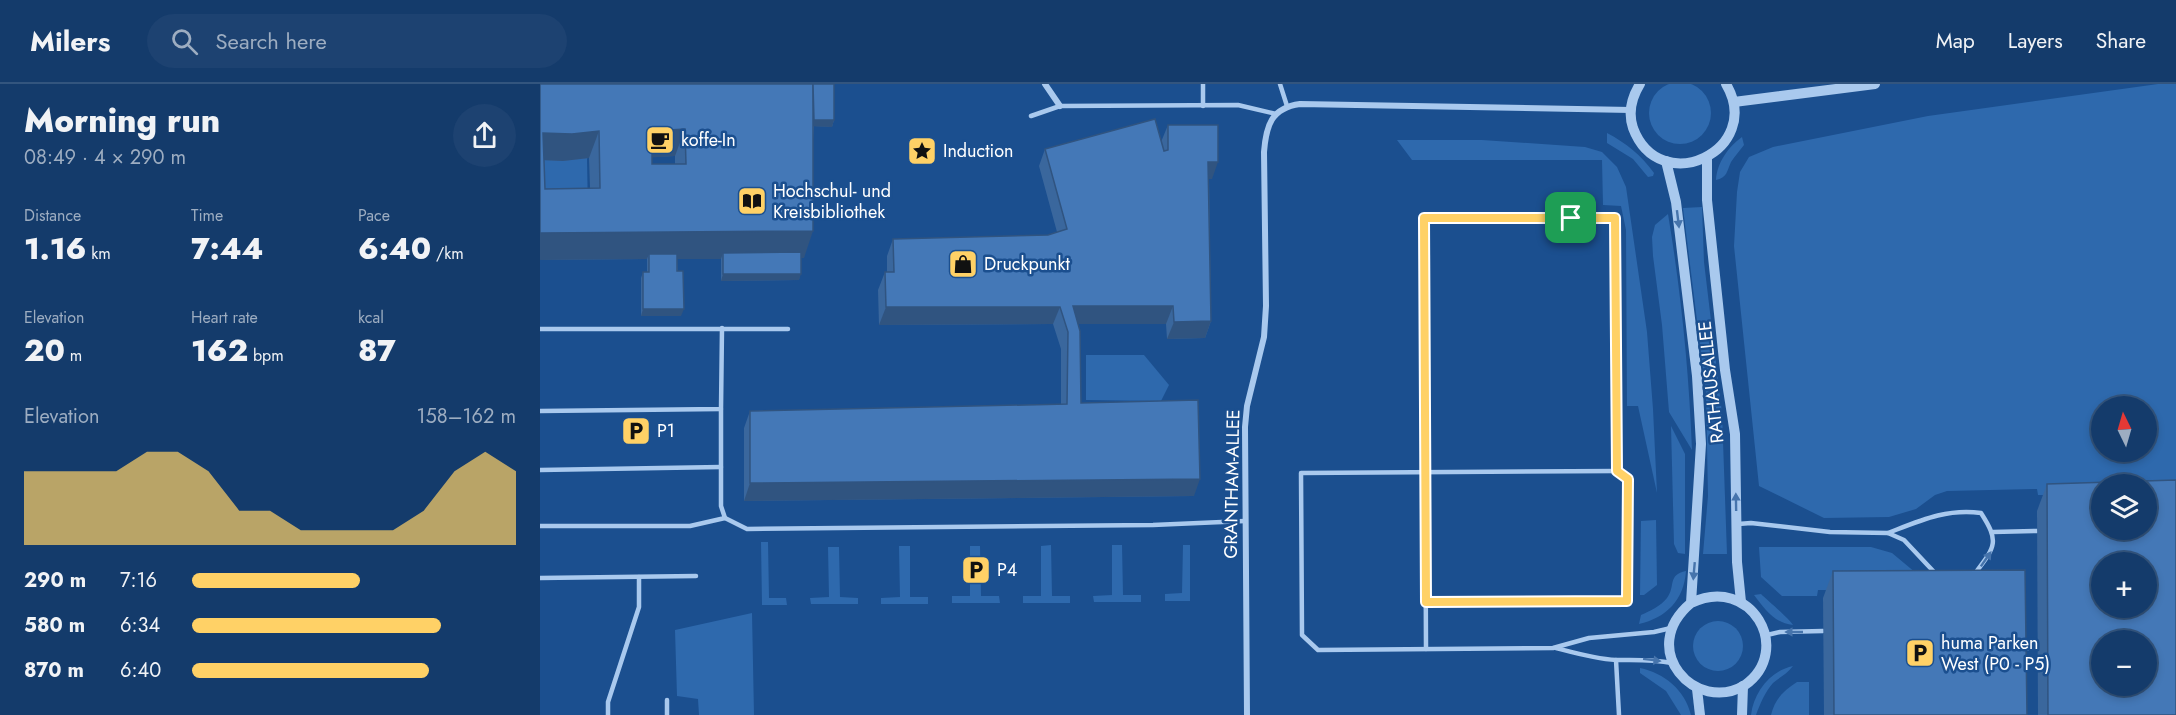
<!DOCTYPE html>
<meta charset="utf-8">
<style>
body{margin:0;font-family:Jost,sans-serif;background:#1d4271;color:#f1f3f6;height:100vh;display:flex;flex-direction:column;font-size:22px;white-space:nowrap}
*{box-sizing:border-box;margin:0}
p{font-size:20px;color:#9dadc1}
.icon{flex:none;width:33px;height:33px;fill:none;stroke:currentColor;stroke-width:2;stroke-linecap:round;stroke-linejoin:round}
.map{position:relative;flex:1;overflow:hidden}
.panel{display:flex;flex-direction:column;background:#143b6b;width:540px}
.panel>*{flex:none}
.needle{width:39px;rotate:355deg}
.buttons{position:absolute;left:1551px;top:312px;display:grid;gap:12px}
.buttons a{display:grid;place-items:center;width:66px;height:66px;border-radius:50%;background:#143b6b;box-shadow:0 3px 9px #0003,0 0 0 2px #33557e;font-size:30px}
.pin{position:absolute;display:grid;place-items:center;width:51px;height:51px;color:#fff;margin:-26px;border-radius:12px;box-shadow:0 3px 9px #0006}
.round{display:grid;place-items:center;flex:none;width:63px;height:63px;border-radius:32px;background:#1d4271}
.headline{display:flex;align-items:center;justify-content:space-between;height:102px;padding:0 24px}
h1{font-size:33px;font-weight:800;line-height:45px}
.figures{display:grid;grid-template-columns:repeat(3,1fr);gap:9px;height:102px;padding:6px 24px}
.figures div{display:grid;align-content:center}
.figures b{font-size:30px;font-weight:800}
.figures small{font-size:16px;font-weight:400}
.figures p{font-size:16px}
.chart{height:168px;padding:12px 24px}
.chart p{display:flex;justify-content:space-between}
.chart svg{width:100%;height:108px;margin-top:6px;fill:#ffd166;opacity:.7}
ul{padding:0 24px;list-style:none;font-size:20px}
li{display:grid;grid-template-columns:96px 72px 1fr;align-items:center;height:45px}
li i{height:15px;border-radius:8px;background:#ffd166}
header{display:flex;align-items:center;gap:36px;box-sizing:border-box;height:84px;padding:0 30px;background:#143b6b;border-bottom:2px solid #33557e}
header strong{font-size:28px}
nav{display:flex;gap:33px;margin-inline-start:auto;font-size:21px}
.search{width:420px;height:54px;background:#1d4271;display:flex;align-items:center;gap:15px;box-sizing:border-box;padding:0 21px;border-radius:33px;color:#9dadc1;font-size:22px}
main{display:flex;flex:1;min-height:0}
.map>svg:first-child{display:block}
</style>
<header>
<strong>Milers</strong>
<div class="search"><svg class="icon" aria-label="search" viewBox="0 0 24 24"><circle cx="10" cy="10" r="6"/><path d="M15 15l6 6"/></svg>Search here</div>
<nav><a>Map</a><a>Layers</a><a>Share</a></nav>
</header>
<main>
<section class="panel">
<div class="headline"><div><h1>Morning run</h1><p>08:49 · 4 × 290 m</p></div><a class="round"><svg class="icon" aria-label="share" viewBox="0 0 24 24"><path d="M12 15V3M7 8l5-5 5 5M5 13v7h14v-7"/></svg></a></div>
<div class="figures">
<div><p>Distance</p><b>1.16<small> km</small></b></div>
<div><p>Time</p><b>7:44</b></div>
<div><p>Pace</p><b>6:40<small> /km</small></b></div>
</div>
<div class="figures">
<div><p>Elevation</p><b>20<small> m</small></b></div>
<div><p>Heart rate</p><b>162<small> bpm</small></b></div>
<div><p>kcal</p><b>87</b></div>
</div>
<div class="chart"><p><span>Elevation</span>158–162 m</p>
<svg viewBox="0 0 160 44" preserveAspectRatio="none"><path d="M0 44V14L10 14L20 14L30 14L40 6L50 6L60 14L70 30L80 30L90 38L100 38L110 38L120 38L130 30L140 14L150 6L160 14V44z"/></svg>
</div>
<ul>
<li><b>290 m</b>7:16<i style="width:52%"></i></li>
<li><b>580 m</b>6:34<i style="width:77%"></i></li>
<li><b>870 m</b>6:40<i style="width:73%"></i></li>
</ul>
</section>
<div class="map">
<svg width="1636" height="631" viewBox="0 0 1636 631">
<rect width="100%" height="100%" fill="#1b4f8f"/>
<g fill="#2e69ad" fill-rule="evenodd">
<circle cx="1140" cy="29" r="31"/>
<path d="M1618 0H1636V403L1562 400 1561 411H1498L1497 405 1407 407 1395 411 1376 425 1349 433 1284 434 1219 402 1194 162 1197 108 1200 88 1209 73 1233 63 1388 32ZM1562 322H1606V368H1562Z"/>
<path d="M1067 49C1086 59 1101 71 1114 89L1113 92 1108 93 1093 75 1067 59Z"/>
<path d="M1202 53 1204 61C1200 66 1195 72 1191 78 1187 87 1187 94 1176 96 1177 79 1188 63 1202 53Z"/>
<polygon points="857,56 942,56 1045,63 1062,68 1077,83 1086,103 1107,248 1113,325 1117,409 1098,322 1087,322 1086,146 1081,122 1063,121 1062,76 872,76"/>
<polygon points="47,74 48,129 0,130 0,75"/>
<polygon points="1162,123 1164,178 1182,329 1187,470 1163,470 1168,412 1166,309 1143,124"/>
<path d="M1128 130C1141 208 1149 287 1152 366L1129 328 1122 241 1113 172 1112 153 1115 141Z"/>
<polygon points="546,271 604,271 629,301 621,317 546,316"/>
<polygon points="1131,342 1145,370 1145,470 1138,469 1134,460"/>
<polygon points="1116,436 1117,501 1104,511 1100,511 1101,437"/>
<polygon points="221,458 228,458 229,514 246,514 247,521 222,521"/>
<polygon points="511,461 512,512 530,512 530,519 483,519 483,512 501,512 501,462"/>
<polygon points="572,461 582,461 583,511 601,511 601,518 554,518 553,512 572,511"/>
<polygon points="643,461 650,461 650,517 625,517 625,510 642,509"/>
<polygon points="359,462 370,462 370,513 388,513 388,520 341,520 341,514 360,513"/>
<polygon points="430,462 440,462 441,512 459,512 460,519 412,519 412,512 430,512"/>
<polygon points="288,463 299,463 300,513 318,514 318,520 271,520 270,514 289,513"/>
<polygon points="1219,463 1331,463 1352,469 1382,494 1401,506 1278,506 1277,512 1242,512 1221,493"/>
<path d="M1146 487C1144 516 1126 534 1099 540L1101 531C1110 527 1121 522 1127 514 1136 502 1127 491 1146 487Z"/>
<path d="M1221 510C1227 516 1250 535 1253 541 1234 539 1225 525 1214 511Z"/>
<polygon points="212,529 214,631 159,631 158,615 137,612 135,546"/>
<circle cx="1178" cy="562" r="25"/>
<path d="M1253 582C1247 590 1240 593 1233 599 1225 608 1220 620 1216 631H1211C1214 608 1230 587 1253 582Z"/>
<path d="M1100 584C1124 589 1145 606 1151 631H1141L1126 607 1100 589Z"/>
<path d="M1257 598H1269V631H1231C1235 615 1243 607 1257 598Z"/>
</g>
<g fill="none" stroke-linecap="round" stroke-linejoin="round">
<g stroke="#a9c9ee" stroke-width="4.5">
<polyline points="740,0 747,22"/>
<polyline points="663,22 663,0"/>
<polyline points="491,32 520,22 698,21 736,30"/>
<polyline points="0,245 248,245"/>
<polyline points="0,327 181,325 182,244"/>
<polyline points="0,386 181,383"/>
<polyline points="1077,387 761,389 762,551 778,566 1013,564 1049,554 1114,548 1131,544"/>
<polyline points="185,434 207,445 613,441 705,437"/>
<polyline points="1198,440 1211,439 1290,448 1348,449 1364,456 1395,489"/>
<polyline points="0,442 150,442 185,434 181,422 181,325"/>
<polyline points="1453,448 1497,447"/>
<path d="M1348 449C1379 437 1407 424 1441 429 1459 457 1456 462 1436 488L1433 489"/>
<polyline points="0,494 156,492"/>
<polyline points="886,518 1087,517 1088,395 1077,387 1075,134 884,134 886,565"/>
<polyline points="1227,551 1240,548 1283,547"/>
<path d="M1016 564C1035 569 1056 575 1076 576 1095 576 1112 575 1132 579"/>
<polyline points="1481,565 1502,564"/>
<polyline points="1076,576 1079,631"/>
<polyline points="127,616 127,631"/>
<polyline points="68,631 68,618 99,523 99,493"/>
</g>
<g stroke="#a9c9ee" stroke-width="6">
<polyline points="505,0 520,22"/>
<path d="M707 631 705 343 707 322 724 253 726 222 724 68C726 42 731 24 760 20L1091 26"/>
</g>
<g stroke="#a9c9ee" stroke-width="10">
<path d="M1100 0C1092 13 1088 29 1093 44 1120 116 1225 66 1186 0"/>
<polyline points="1194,18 1335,0"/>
<polyline points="1167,74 1167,116 1185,286 1195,350 1197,478 1201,518"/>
<path d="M1126 77 1136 118 1157 292 1161 360 1151 519C1096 565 1156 631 1205 601 1254 566 1211 490 1151 519"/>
<polyline points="1157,605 1160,631"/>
<polyline points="1202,631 1203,602"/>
</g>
</g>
<g fill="#3a679d" fill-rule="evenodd">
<path d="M0 0 294 36 292 43 274 42 264 174H261L259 196 181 197V175H137L141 232H101V194L103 188H107V175L0 176ZM135 72V80H112V73ZM49 74 50 104 5 105 4 76 23 77Z"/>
<polygon points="628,41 672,95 669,95 671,237 665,254 627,255 626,240 538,240 541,319 654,412 204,417 204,344 210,327 521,320 521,265 513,240 339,241 338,206 345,188 347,188 347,172 353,155 508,151 517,148 499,82 505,65 621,58"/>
<polygon points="1507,400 1636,631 1498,631 1497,427"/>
<polygon points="1293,487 1487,631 1284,631 1283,514"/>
</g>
<g fill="#305480">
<polygon points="266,36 294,36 292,43 264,42"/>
<polygon points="145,45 135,72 103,74 112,47"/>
<polygon points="59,47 49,74 23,77 0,76 3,49"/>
<polygon points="668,78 678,78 672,95 662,95"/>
<polygon points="273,147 264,174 183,175 183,169 181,175 109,175 109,170 107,175 0,176 0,149"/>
<polygon points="183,190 261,190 259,196 181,197"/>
<polygon points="533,222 633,222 626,240 527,240"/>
<polygon points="346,223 520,223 513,240 339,241"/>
<polygon points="103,225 144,225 141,232 101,232"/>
<polygon points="671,237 665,254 627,255 634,238"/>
<polygon points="660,395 654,412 204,417 210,399"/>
</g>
<g fill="#4478b7" stroke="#305480" stroke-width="1.5" fill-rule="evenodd">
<path d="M0 0H273V147L0 149ZM145 45 146 80H112V47ZM59 47 60 104 5 105 3 49 32 50Z"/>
<polygon points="273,0 294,0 294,36 274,36"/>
<polygon points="615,35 624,67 628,66 628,41 678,41 678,78 668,78 671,237 634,238 633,222 533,222 540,247 541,319 658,316 660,395 210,399 210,327 527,320 528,248 520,223 346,223 345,188 354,188 353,155 508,151 527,145 505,65"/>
<polygon points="261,168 261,190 183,190 183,169"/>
<polygon points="109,170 137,170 137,187 143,187 144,225 103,225 103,188 109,188"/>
<path d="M1636 396V631H1508L1507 400ZM1562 400H1606V446H1562ZM1562 478H1606V524H1562ZM1562 556H1606V602H1562Z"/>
<polygon points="1485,486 1487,631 1294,631 1293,487"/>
</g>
<defs><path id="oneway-solid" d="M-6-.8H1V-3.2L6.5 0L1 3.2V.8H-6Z" transform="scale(1.5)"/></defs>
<g fill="#4674ac">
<use href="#oneway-solid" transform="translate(1138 135) rotate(83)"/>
<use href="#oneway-solid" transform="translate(1196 418) rotate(-91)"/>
<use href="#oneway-solid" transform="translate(1446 475) rotate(-55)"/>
<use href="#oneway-solid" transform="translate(1154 487) rotate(95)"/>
<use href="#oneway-solid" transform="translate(1254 548) rotate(180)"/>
<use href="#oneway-solid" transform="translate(1112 576) rotate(7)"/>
</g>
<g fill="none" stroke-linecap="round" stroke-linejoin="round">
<g stroke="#fff" stroke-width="12">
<polygon id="route" points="884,134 1075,134 1077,387 1088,395 1087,517 886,518"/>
</g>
<use href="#route" stroke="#ffd166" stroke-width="8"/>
</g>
<defs>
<g id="cafe-square" transform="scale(1.5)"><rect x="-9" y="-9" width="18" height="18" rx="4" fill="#ffd166" stroke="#1b4f8f"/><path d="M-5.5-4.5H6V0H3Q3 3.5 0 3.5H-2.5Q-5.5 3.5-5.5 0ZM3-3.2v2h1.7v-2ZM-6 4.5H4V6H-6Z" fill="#111"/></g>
<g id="sight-square" transform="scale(1.5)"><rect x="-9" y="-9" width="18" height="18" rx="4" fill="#ffd166" stroke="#1b4f8f"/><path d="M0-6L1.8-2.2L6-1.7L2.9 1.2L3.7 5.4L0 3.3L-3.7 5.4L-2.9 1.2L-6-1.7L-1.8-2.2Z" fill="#111"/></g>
<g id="library-square" transform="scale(1.5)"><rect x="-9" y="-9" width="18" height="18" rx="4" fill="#ffd166" stroke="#1b4f8f"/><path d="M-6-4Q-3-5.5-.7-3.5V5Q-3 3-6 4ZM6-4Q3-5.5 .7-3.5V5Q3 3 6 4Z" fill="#111"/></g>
<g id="shop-square" transform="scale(1.5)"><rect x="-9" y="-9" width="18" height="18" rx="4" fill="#ffd166" stroke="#1b4f8f"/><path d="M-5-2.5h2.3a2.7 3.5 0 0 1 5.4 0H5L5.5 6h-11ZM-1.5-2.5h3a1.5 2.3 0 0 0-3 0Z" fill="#111"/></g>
<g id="parking-square" transform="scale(1.5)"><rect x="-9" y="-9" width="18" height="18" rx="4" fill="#ffd166" stroke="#1b4f8f"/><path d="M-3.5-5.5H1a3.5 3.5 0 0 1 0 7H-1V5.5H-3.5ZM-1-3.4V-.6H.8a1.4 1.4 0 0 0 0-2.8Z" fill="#111"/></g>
</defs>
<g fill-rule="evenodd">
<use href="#cafe-square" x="120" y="56"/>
<use href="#sight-square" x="382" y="67"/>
<use href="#library-square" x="212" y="117"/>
<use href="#shop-square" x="423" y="180"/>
<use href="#parking-square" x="96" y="347"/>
<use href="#parking-square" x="436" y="486"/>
<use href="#parking-square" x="1380" y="569"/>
</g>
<g text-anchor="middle" stroke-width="5" stroke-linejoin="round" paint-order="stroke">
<g font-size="18" fill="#fff" stroke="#1b4f8f" text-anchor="start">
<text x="141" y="62">koffe-In</text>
<text x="403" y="73">Induction</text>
<text x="233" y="113">Hochschul- und<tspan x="233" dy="21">Kreisbibliothek</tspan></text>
<text x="444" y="186">Druckpunkt</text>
<text x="117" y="353">P1</text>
<text x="457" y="492">P4</text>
<text x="1401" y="565">huma Parken<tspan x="1401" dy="21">West (P0 - P5)</tspan></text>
</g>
<g font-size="18" fill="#fff" stroke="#1b4f8f">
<text transform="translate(1171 298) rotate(-96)" y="6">RATHAUSALLEE</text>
<text transform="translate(692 400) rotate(-89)" y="6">GRANTHAM-ALLEE</text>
</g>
</g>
</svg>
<div class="buttons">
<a><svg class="needle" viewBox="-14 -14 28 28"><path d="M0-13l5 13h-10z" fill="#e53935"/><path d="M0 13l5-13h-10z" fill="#9dadc1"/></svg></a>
<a><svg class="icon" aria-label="layers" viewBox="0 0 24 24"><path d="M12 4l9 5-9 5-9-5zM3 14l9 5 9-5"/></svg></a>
<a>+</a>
<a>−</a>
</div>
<div class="pin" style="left:1031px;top:134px;background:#1e9e55"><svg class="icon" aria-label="arrive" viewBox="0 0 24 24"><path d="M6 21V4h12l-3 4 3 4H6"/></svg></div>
</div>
</main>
